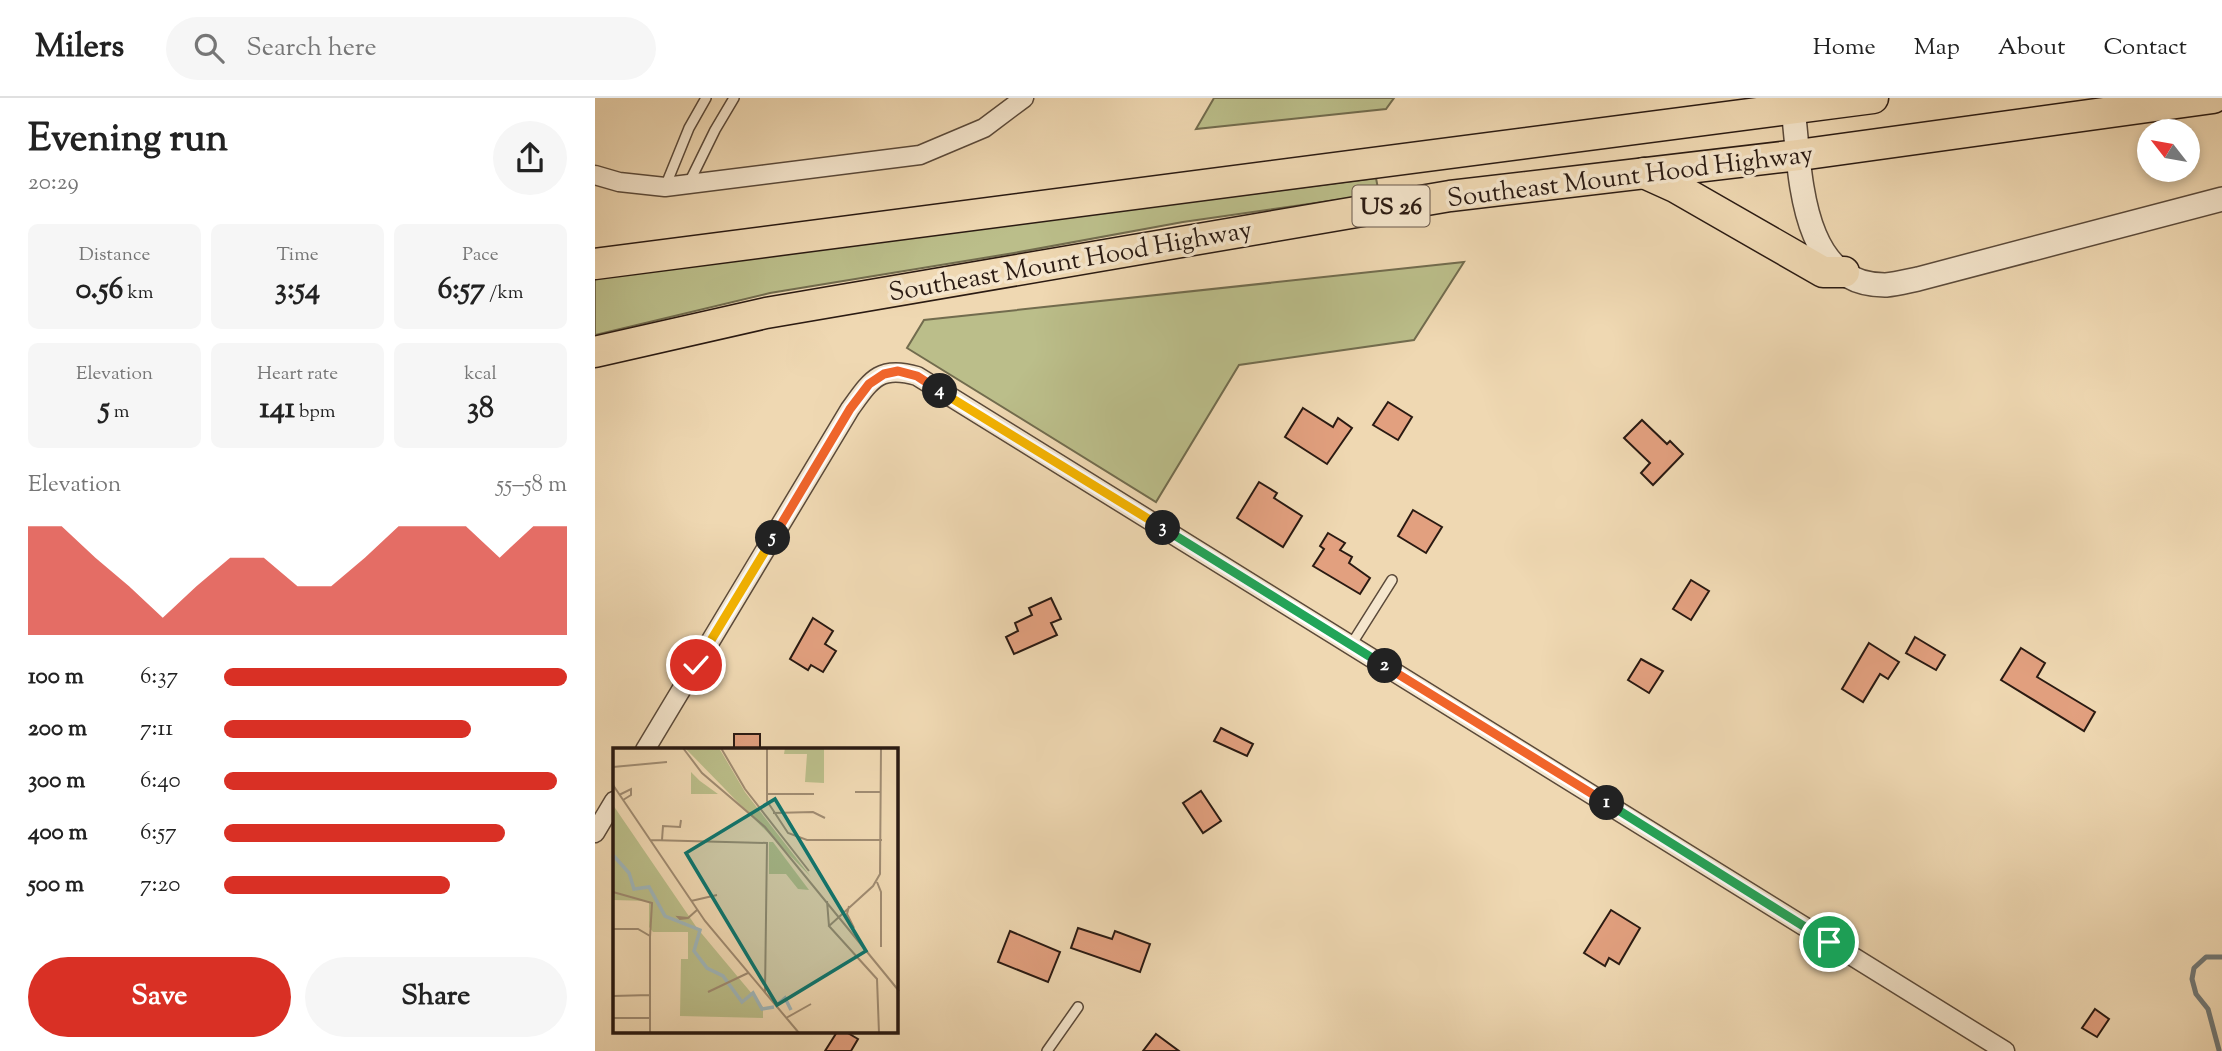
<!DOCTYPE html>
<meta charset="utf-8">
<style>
body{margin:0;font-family:"Sorts Mill Goudy",serif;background:#f6f6f6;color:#222;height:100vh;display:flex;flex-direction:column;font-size:26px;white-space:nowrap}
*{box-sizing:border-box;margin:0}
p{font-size:23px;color:#767676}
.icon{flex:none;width:38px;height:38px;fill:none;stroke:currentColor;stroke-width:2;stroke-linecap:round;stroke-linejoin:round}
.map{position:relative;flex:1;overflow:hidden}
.side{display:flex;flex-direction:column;background:#fff;width:595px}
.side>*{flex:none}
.needle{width:46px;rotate:301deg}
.tools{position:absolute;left:1542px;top:21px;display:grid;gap:14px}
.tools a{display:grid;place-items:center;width:63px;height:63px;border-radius:50%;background:#fff;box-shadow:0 4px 10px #0003;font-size:35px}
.pin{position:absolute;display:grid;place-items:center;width:60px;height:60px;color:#fff;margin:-30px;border:4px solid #fff;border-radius:50%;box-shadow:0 2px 7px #0007}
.km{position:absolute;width:35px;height:35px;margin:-18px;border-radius:50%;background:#222;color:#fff;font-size:19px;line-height:35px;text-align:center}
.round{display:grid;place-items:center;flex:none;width:74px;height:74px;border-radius:37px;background:#f6f6f6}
.summary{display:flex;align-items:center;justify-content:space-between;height:119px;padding:0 28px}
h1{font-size:38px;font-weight:700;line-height:52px}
.figures{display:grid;grid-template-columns:repeat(3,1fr);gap:10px;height:119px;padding:7px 28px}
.figures div{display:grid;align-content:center;border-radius:10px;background:#f6f6f6;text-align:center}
.figures b{font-size:30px;font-weight:700}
.figures small{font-size:19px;font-weight:400}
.figures p{font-size:19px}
.chart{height:196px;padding:14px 28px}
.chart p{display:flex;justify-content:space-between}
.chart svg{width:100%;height:126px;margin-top:7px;fill:#d93025;opacity:.7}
.primary-button{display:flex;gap:14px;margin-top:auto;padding:14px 28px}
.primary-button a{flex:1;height:80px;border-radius:42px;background:#d93025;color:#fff;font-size:28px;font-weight:700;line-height:80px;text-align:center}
.primary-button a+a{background:#f6f6f6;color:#222}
ul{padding:0 28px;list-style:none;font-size:23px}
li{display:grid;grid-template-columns:112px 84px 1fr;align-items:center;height:52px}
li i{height:18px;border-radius:9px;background:#d93025}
header{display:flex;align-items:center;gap:42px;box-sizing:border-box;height:98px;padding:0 35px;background:#fff;border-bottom:2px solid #e0e0e0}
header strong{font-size:33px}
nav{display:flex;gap:38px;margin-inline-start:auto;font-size:24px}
.search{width:490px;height:63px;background:#f6f6f6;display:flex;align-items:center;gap:18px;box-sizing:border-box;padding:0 24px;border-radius:38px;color:#767676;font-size:26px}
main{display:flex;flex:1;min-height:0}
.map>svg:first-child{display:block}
</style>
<header>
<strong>Milers</strong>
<div class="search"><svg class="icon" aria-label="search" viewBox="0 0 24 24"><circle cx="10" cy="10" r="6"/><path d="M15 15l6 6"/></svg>Search here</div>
<nav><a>Home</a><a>Map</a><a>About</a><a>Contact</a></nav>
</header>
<main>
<section class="side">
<div class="summary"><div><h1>Evening run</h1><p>20:29</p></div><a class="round"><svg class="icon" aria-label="share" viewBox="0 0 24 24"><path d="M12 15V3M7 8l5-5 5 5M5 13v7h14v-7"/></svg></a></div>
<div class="figures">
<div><p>Distance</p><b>0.56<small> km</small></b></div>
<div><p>Time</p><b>3:54</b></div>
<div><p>Pace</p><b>6:57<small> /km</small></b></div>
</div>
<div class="figures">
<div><p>Elevation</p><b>5<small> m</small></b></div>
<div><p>Heart rate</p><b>141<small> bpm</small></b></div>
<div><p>kcal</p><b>38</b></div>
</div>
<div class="chart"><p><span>Elevation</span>55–58 m</p>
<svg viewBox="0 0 160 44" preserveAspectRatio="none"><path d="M0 44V6L10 6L20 17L30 27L40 38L50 27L60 17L70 17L80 27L90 27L100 17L110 6L120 6L130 6L140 17L150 6L160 6V44z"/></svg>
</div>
<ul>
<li><b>100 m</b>6:37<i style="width:100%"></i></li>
<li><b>200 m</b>7:11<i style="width:72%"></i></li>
<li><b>300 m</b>6:40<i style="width:97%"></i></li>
<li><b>400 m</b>6:57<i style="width:82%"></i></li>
<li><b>500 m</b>7:20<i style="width:66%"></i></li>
</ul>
<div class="primary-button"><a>Save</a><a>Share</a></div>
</section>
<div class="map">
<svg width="1627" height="953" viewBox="0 0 1627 953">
<rect width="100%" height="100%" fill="#efd8b2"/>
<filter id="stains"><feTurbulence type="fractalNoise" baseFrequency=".00286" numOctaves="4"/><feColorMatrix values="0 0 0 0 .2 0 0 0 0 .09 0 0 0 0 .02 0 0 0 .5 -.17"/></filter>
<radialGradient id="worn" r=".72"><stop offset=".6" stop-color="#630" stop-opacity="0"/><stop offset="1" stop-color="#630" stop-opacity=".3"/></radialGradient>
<g fill="#bbbe8a" stroke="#726c4e" stroke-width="2">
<polygon points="619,0 799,0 791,11 601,31"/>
<polygon points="781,80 784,96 588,124 419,155 175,195 0,237 0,179"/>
<polygon points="869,164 819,242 644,267 561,404 312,250 329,222"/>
</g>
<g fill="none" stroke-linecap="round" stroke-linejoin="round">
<polyline stroke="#717876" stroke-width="5" points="1624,952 1613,911 1601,896 1597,881 1599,870 1611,859 1627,859"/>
</g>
<g fill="#e2a07f" stroke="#2a1a12" stroke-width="2">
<polygon points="793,304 817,319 803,342 778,327"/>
<polygon points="708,310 738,329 743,320 757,330 732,366 690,339"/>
<polygon points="1047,322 1072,346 1075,343 1088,356 1058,387 1046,375 1055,365 1029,340"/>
<polygon points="664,384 682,395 679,400 707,418 688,449 642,420"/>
<polygon points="818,412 847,429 831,455 803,438"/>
<polygon points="733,435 750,445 745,452 757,459 754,465 775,480 765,496 718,468 729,451 725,448"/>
<polygon points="1096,482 1114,493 1096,522 1078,511"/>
<polygon points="456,500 466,521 456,525 462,537 419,556 411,539 423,533 420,525 437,517 434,510"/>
<polygon points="218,520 238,533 230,546 241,553 228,574 216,567 213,572 195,561"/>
<polygon points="1320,539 1350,557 1341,572 1311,555"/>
<polygon points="1274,545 1304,564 1293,581 1285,576 1268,604 1247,591"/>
<polygon points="1426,550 1450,565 1442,579 1500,614 1489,633 1406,582"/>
<polygon points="1046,561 1068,573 1054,595 1033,582"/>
<polygon points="626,630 658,646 652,658 619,643"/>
<rect x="139" y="636" width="26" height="16"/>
<polygon points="606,693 626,723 608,735 588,705"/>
<polygon points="1016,812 1045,830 1024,866 1014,860 1010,868 989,855"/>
<polygon points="483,830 517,841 520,833 555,846 545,874 476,850"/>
<polygon points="415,833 465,854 453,884 403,864"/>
<polygon points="1500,911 1514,921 1502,939 1487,930"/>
<polygon points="242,934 251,934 263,941 256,953 230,953"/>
<polygon points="561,936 584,953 548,953"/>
</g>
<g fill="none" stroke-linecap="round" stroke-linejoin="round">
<g stroke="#5b4a3a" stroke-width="12">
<g id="service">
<polyline points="94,85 120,32 139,0"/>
<polyline points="70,89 94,30 111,0"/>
<polyline points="756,547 797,482"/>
<polyline points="452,953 483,909"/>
</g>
</g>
<g stroke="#5b4a3a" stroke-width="21">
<g id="minor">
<polyline points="0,77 24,84 70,89 325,57 389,30 429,0"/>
<path d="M50 652 255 311C276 282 284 267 322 278L1410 953"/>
<polyline points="0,735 19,703"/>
</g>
</g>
<g stroke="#5b4a3a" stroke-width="26">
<path id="tertiary" d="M1198 11C1206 72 1203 188 1291 187 1301 186 1313 183 1323 181L1627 101"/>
</g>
<g stroke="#2a1a12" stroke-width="33">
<g id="trunk">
<polyline points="1049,75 1080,89 1228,174 1249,174"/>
<polyline points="0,166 1278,0"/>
<polyline points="0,254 171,215 855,98 1204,57 1618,0"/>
</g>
</g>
<use href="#service" stroke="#f5e6cd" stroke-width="9"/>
<use href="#minor" stroke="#f5e6cd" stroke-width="18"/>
<use href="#tertiary" stroke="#f5e6cd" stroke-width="23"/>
<use href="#trunk" stroke="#efd8b2" stroke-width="30"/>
</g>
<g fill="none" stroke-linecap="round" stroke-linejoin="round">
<g stroke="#fff" stroke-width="14">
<polyline id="split-1" points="1012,705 1234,844"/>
</g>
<g stroke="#fff" stroke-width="14">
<polyline id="split-2" points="790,568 1012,705"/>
</g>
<g stroke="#fff" stroke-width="14">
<polyline id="split-3" points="568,430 790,568"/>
</g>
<g stroke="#fff" stroke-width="14">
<polyline id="split-4" points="345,293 568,430"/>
</g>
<g stroke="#fff" stroke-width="14">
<polyline id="split-5" points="178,440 255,311 274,286 289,276 303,273 322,278 345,293"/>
</g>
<g stroke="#fff" stroke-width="14">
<polyline id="split-6" points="101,567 178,440"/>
</g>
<use href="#split-1" stroke="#22a559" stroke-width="9"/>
<use href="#split-2" stroke="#f0652b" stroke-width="9"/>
<use href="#split-3" stroke="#22a559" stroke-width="9"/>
<use href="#split-4" stroke="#f5b400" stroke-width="9"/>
<use href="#split-5" stroke="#f0652b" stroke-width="9"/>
<use href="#split-6" stroke="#f5b400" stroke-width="9"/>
</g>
<g text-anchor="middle" stroke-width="7" stroke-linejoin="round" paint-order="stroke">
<rect fill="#f5e6cd" stroke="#67574a" stroke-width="2" x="757.5" y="87.5" width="77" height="41" rx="5"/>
<g font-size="24" font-weight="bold" fill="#2a1a12">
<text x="796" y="116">US 26</text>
</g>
<g font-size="26" fill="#2a1a12" stroke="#f5e6cd">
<text transform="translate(1035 77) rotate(-7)" y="9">Southeast Mount Hood Highway</text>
<text transform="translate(475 162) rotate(-10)" y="9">Southeast Mount Hood Highway</text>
</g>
</g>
<g transform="translate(18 650)">
<rect width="285" height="285" fill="#efd8b2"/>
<path d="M72 0H106L132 44 198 129ZM172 0H211V35L192 34 194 6H171ZM78 24 87 33 105 46H78ZM0 57 84 180 150 259V270L67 268 68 211H75V184H40L36 179V153L0 152ZM156 94H160L196 142 185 141 173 126H156Z" fill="#bbbe8a"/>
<path fill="none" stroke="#a0b6b9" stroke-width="3.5" d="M0 107 16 125 21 141 36 139 52 168 87 182 81 203 94 220 110 228 129 254 140 245 149 261 161 259M165 256 172 250 178 262"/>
<path fill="none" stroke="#a08c72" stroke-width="2" d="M70 0 89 25 152 79 286 243M108 0 132 41 196 123M154 0V53L175 85 194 92H269M0 19 54 14M0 37 92 173 186 285M242 44H268M154 46H201M6 47 18 41V47L10 52M160 65 200 64 212 70M37 92 154 95 152 244M49 92 50 78 67 79 68 72M264 134 268 144V199M0 144 39 155 37 189M78 153 104 147M214 153 216 178M236 158 234 166 241 180M75 170 65 169 67 171 75 170 84 162M0 181H25L37 188V285M95 244 135 225M0 248 37 247M0 270H37M173 270 198 256M266 285 264 231 216 178 260 138 267 126 268 0"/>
<path fill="#0f766e" fill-opacity="0.15" stroke="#0f766e" stroke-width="3.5" d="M162 51 253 203 164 257 73 105Z"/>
<rect width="285" height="285" fill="none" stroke="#2a1a12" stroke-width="3.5"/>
</g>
<rect width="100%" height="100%" filter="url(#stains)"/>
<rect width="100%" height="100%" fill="url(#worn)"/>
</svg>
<div class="tools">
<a><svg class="needle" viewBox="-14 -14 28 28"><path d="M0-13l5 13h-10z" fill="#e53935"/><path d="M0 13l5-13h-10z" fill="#767676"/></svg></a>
</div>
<div class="pin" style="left:1234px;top:844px;background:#1e9e55"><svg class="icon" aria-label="arrive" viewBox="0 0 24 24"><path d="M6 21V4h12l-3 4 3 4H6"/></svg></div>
<div class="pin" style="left:101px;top:567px;background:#d93025"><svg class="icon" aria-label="check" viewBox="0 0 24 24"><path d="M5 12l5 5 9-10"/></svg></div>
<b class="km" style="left:1012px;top:705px">1</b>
<b class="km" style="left:790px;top:568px">2</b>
<b class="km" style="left:568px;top:430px">3</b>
<b class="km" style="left:345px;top:293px">4</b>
<b class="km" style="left:178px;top:440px">5</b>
</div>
</main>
